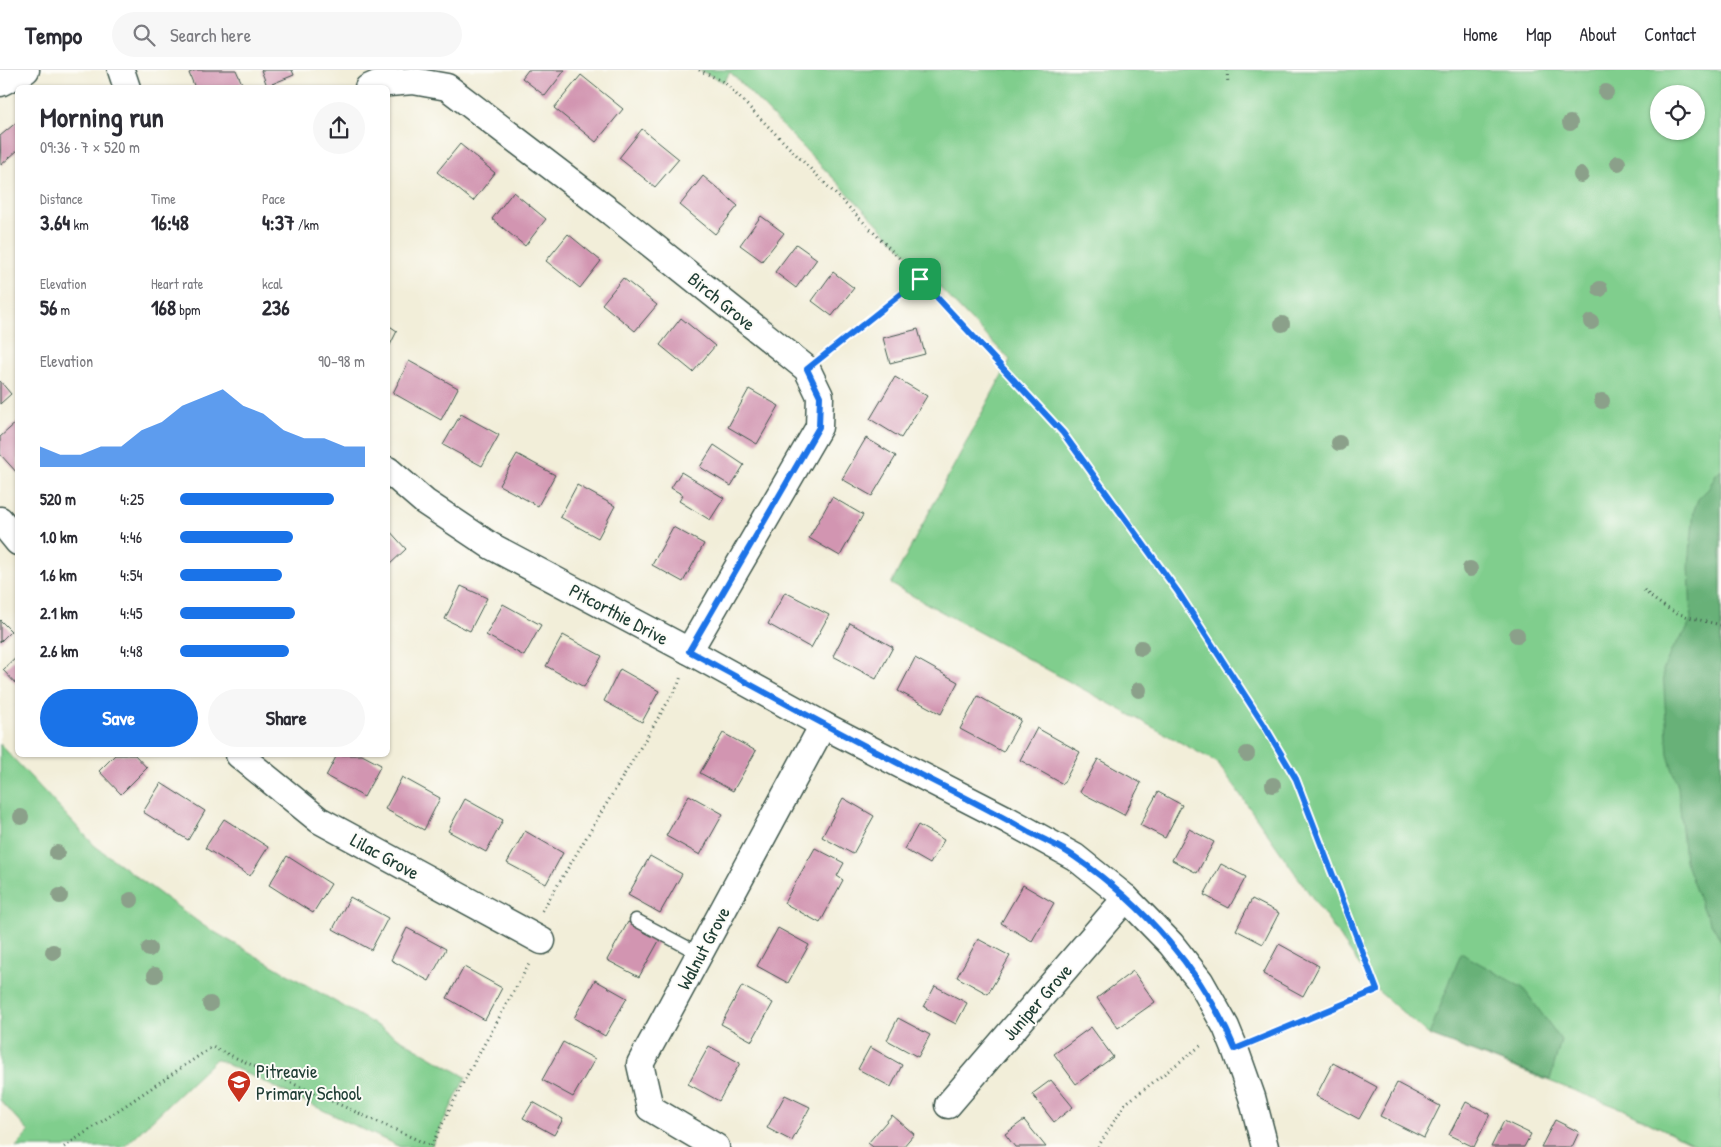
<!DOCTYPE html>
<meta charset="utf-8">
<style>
body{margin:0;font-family:"Patrick Hand",sans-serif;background:#f7f7f7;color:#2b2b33;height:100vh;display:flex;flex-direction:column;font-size:19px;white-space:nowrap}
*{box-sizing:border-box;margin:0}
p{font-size:16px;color:#7c7c81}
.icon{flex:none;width:28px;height:28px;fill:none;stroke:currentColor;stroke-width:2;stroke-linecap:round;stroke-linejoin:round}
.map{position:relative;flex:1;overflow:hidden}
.sheet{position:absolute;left:15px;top:15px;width:375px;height:672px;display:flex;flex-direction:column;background:#fff;border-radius:8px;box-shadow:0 1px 4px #0004}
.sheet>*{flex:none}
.fabs{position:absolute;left:1650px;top:15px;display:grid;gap:10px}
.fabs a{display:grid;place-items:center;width:55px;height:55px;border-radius:50%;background:#fff;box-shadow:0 1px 4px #0004;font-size:25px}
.pin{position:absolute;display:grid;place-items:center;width:42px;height:42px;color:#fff;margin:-21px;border-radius:10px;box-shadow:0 2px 8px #0006}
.round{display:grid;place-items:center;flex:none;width:52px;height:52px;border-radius:26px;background:#f7f7f7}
.overview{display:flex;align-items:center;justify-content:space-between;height:85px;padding:0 25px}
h1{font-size:28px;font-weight:700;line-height:38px}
.figures{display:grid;grid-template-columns:repeat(3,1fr);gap:8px;height:85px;padding:5px 25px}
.figures div{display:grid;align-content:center}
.figures b{font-size:21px;font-weight:700}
.figures small{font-size:14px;font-weight:400}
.figures p{font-size:14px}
.chart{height:140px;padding:10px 25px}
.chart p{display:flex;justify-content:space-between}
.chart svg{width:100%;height:90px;margin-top:5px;fill:#1a73e8;opacity:.7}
.cta{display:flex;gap:10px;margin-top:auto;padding:10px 25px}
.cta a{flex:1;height:58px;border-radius:30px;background:#1a73e8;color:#fff;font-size:20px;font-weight:700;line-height:58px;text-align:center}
.cta a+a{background:#f7f7f7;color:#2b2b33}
ul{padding:0 25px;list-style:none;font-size:16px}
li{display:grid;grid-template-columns:80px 60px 1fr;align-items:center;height:38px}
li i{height:12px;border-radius:6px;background:#1a73e8}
header{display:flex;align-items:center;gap:30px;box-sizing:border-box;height:70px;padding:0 25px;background:#fff;border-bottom:1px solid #e1e1e2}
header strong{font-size:24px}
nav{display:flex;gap:28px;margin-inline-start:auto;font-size:18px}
.search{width:350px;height:45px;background:#f7f7f7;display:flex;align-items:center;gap:12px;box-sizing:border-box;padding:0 18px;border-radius:28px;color:#7c7c81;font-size:19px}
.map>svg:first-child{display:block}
</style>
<header>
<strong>Tempo</strong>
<div class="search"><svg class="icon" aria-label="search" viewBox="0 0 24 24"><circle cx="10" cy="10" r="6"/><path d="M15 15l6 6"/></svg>Search here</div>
<nav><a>Home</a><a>Map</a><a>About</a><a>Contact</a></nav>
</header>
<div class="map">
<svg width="1721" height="1077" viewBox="0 0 1721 1077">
<rect width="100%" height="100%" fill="#fdfcf7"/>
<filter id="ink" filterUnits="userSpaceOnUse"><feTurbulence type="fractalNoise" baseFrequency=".02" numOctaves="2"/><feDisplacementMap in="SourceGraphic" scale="10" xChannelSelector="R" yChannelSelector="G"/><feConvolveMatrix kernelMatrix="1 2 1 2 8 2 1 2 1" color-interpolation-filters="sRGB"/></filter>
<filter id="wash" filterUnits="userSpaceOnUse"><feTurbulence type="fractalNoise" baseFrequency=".0096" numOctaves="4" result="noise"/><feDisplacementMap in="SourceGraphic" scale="20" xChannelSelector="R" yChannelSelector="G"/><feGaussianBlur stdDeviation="1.12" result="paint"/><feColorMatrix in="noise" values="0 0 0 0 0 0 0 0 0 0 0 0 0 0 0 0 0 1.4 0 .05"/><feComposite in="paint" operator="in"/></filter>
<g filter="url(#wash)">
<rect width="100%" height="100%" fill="#f2eed9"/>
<g fill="#80ce8d" stroke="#508660" fill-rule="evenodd">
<path d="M699 0H1721V1077H1699L1625 1040 1429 965 1377 920 1218 693 891 514 1010 290 730 2 724 12ZM1659 24H1696V61H1659Z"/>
<polygon points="0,674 95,776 204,856 466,1007 431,1077 400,1077 216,989 124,1077 16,1077 29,1062 0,1030"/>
</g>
<g fill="#68b178" stroke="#447756">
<polygon points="1721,399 1721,870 1702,838 1685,791 1678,717 1668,685 1663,600 1672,579 1686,561 1691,550 1689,494 1694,440 1698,429 1709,418 1716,404"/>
<polygon points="1461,883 1523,918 1561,970 1550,1010 1429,965"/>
</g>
<g id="blocks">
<g fill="#d295b1">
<polygon points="196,0 236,0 244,18 195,18 189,3"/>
<polygon points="261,0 292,0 294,5 267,16"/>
<polygon points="528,0 565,0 545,26 522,8"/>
<polygon points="581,5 623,39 596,72 554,38"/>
<polygon points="18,51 18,80 1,95 0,66"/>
<polygon points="642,59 679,89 655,117 619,88"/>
<polygon points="460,74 495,103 473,131 437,102"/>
<polygon points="703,106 738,136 715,164 680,135"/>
<polygon points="513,122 546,149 525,176 492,149"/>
<polygon points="761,146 784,163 762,191 740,175"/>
<polygon points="568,164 601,191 580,218 546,191"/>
<polygon points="796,174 817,189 796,218 775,202"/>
<polygon points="833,202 854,218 832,246 812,231"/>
<polygon points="623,208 657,235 635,261 602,234"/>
<polygon points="681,248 715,276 693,302 660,275"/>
<polygon points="388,255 397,261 388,279"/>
<polygon points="918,259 925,284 890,293 883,268"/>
<polygon points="409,291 458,318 441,350 393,323"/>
<polygon points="895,307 927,326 901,368 870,349"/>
<polygon points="0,311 11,324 0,334"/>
<polygon points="749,319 779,336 757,374 728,357"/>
<polygon points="461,344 499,365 482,396 443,375"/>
<polygon points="18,351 18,404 0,384 0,367"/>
<polygon points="866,368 896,386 872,426 842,409"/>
<polygon points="714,375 744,395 731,416 700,397"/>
<polygon points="517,384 555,405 538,436 499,415"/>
<polygon points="681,402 724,428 710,450 679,431 683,425 671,418"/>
<polygon points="577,415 615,436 598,468 560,447"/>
<polygon points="832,427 863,445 840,486 809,468"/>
<polygon points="673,457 704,474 683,512 652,495"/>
<polygon points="388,459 406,479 388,496"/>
<polygon points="461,516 487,528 470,561 445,549"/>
<polygon points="785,522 829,545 811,578 768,554"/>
<polygon points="503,534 541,555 524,586 486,565"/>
<polygon points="0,550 11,561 0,572"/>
<polygon points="850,553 893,577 876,609 833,586"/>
<polygon points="563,565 602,586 584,617 546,596"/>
<polygon points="18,586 18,616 3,600"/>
<polygon points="915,588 958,612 941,644 898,621"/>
<polygon points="620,599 659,621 642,652 604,631"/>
<polygon points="978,626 1021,650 1003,682 960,659"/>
<polygon points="1037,658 1080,682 1063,714 1020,690"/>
<polygon points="723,663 756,681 733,721 700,703"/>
<polygon points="115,685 135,685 147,698 121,724 99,701"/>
<polygon points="337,685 362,685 381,695 364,727 326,706"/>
<polygon points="1098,689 1141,713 1124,745 1080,722"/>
<polygon points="402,707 440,728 424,760 385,739"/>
<polygon points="161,713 205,741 188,770 143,742"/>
<polygon points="1158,722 1182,735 1165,768 1140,755"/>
<polygon points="689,725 723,744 700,785 666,766"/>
<polygon points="843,728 874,746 853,784 822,767"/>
<polygon points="465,729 503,750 486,782 448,761"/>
<polygon points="224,749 268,777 250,806 205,778"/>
<polygon points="918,755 944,770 930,794 904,779"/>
<polygon points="1189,759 1214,772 1197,803 1172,790"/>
<polygon points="525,761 563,783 546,814 507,793"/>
<polygon points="815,778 844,793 837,806 843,810 820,853 784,833"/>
<polygon points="287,786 331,814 313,843 269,815"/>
<polygon points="650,786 682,804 660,843 628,825"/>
<polygon points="1221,794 1246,807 1229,838 1204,825"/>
<polygon points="1023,815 1054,833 1032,871 1001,853"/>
<polygon points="350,827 388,848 371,880 333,859"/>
<polygon points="1252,829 1279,843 1263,874 1236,860"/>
<polygon points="628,852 660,869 639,907 607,890"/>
<polygon points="407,858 446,879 429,911 391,890"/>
<polygon points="778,858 809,875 788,913 757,896"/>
<polygon points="978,869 1010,886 988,924 957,907"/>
<polygon points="1279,874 1319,896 1303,926 1263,904"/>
<polygon points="464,897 502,918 485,950 447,928"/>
<polygon points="1133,901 1155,932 1118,958 1097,928"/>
<polygon points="595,910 627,928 605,966 574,948"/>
<polygon points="742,916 773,933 752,971 721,954"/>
<polygon points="935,916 967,933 956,954 924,937"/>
<polygon points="898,948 930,965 918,987 887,970"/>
<polygon points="1091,957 1113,987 1076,1014 1054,984"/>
<polygon points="563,972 595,989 573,1027 542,1010"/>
<polygon points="709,976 740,993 719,1031 688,1014"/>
<polygon points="870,977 902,995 891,1017 858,999"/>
<polygon points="1333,993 1377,1017 1359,1049 1316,1026"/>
<polygon points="1051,1010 1073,1037 1054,1052 1032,1024"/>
<polygon points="1397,1013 1440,1036 1424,1068 1380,1046"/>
<polygon points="785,1025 810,1037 792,1071 767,1058"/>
<polygon points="533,1032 563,1049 554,1065 523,1048"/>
<polygon points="1466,1032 1490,1044 1474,1077 1449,1065"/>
<polygon points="892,1045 914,1064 903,1077 873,1077 868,1073"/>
<polygon points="1024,1050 1046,1077 1015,1077 1005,1064"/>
<polygon points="1555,1050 1579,1062 1572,1077 1541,1077"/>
<polygon points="1504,1051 1531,1064 1524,1077 1491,1077"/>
</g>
</g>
</g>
<g filter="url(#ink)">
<use href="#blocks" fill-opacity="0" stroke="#3f584d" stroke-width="1"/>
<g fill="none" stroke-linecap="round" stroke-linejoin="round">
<g stroke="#3f584d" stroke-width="15">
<polyline id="service" points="636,850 700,884"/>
</g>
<g stroke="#3f584d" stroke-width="29">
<g id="minor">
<polyline points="121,0 127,18"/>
<polyline points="0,13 26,0"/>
<polyline points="368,18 377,14 413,11 447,17 612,143 807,299 820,326 819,357 689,581"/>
<polyline points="388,400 425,432 491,476 689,581 823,655 1008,750 1075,787 1126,828 1171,874 1200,911 1226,957 1235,979 1252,1027 1265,1077"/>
<polyline points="0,450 18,472"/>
<polyline points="239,685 319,750 542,871"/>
<polyline points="948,1035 1126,828"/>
<polyline points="716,1077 650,1038 640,994 823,655"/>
</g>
</g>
<g stroke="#3f584d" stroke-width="3" stroke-dasharray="1 4" stroke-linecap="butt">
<polyline points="699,0 724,12 920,209 1063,363 1178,522 1264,655 1296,709 1377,920 1261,969"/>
<polyline points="1227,0 1228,14"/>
<polyline points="827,283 920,209"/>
<path d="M1644 520C1669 545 1688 547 1721 555"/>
<polyline points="542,841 678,615 681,606"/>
<polyline points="431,1076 466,1007 529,894"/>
<polyline points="64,1077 212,977 431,1076 431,1077"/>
<polyline points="1098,1077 1125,1034 1203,974"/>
</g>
<use href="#service" stroke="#fff" stroke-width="12"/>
<use href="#minor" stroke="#fff" stroke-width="26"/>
</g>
<g fill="#8ba08a">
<circle cx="1606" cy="22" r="8"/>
<circle cx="1570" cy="53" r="8"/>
<circle cx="1618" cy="93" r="8"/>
<circle cx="1581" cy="105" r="8"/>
<circle cx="1600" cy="219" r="8"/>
<circle cx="1591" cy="252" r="8"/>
<circle cx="1282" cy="254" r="8"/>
<circle cx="1602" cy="331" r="8"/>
<circle cx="1339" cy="373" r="8"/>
<circle cx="1470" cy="499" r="8"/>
<circle cx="1517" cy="565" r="8"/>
<circle cx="1141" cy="578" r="8"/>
<circle cx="1139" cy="620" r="8"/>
<circle cx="1247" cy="684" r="8"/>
<circle cx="1273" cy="715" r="8"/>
<circle cx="21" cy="747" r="8"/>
<circle cx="57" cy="783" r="8"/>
<circle cx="60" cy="826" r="8"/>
<circle cx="131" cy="830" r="8"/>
<circle cx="149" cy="879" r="8"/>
<circle cx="53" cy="882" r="8"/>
<circle cx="155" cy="905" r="8"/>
<circle cx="210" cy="934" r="8"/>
</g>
</g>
<g fill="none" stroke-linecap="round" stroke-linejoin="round" filter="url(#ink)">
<g stroke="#fff" stroke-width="10">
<path id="route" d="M920 209 1063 363 1178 522 1264 655 1296 709 1377 920 1235 979C1203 901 1144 835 1075 787 1061 777 1045 770 1029 762 984 736 938 714 892 690 824 655 757 618 689 581L819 357 820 326 807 299Z"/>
</g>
<use href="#route" stroke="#1a73e8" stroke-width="6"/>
</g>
<defs>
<g id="school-pin" transform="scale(1.25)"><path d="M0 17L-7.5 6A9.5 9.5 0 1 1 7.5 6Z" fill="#c8321e" stroke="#fdfcf7"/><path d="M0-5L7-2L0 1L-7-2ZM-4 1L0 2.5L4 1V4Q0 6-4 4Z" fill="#fff"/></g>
</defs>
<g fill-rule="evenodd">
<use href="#school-pin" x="239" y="1012"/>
</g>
<g text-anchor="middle" stroke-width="4" stroke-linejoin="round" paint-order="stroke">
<g font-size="19" fill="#1f3d34" stroke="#fdfcf7">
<text transform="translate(722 231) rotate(39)" y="7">Birch Grove</text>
<text transform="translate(619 544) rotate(28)" y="7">Pitcorthie Drive</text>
<text transform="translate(385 786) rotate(29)" y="7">Lilac Grove</text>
<text transform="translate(703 878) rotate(-62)" y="7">Walnut Grove</text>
<text transform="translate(1037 932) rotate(-49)" y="7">Juniper Grove</text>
</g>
<g font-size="19" fill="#1f3d34" stroke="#fdfcf7" text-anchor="start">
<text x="256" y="1008">Pitreavie<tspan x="256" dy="22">Primary School</tspan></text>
</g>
</g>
</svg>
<div class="fabs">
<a><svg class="icon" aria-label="locate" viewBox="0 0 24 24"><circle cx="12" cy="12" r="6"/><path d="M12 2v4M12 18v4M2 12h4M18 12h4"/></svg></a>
</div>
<div class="pin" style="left:920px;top:209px;background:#1e9e55"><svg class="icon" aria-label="arrive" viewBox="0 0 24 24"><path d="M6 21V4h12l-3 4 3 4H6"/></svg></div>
<section class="sheet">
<div class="overview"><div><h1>Morning run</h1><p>09:36 · 7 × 520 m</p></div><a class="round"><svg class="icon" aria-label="share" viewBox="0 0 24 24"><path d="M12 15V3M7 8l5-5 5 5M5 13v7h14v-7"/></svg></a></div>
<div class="figures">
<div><p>Distance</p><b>3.64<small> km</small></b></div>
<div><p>Time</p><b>16:48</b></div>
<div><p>Pace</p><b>4:37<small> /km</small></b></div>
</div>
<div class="figures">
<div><p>Elevation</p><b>56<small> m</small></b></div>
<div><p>Heart rate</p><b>168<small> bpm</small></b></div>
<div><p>kcal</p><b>236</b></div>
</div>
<div class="chart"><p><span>Elevation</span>90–98 m</p>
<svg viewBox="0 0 160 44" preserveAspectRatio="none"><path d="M0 44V34L10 38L20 38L30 34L40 34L50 26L60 22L70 14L80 10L90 6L100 14L110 18L120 26L130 30L140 30L150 34L160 34V44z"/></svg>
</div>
<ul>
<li><b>520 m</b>4:25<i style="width:83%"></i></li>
<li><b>1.0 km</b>4:46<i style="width:61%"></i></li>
<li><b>1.6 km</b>4:54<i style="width:55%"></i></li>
<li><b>2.1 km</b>4:45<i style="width:62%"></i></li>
<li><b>2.6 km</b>4:48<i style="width:59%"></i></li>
</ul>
<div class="cta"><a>Save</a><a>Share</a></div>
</section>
</div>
